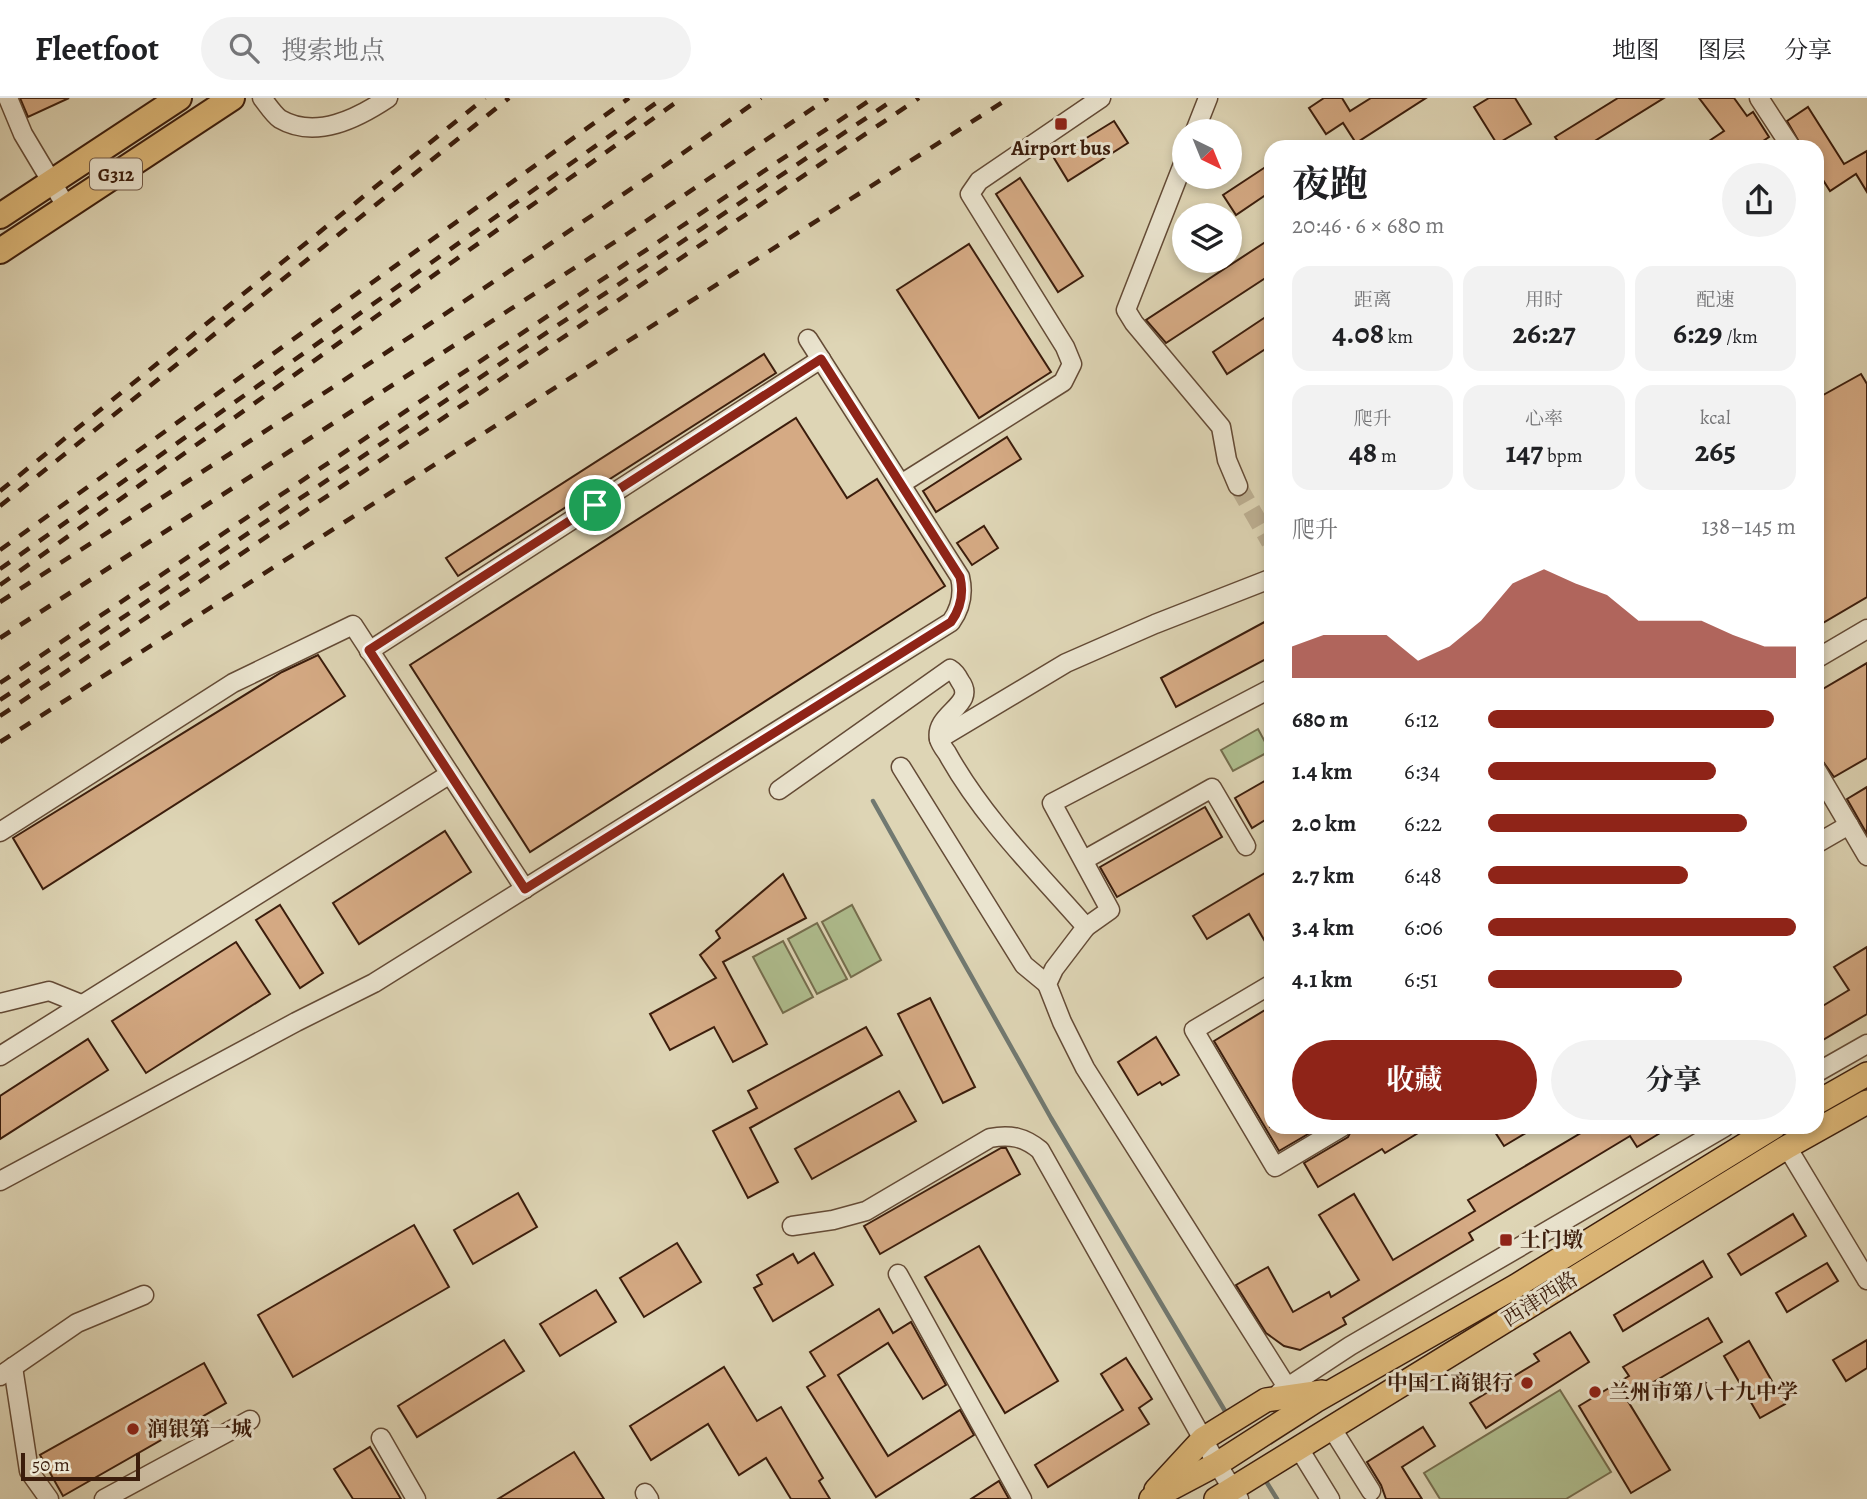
<!DOCTYPE html>
<html lang="zh">
<meta charset="utf-8">
<style>
body{margin:0;font-family:Alegreya,"Noto Serif SC",serif;background:#f2f2f2;color:#202124;height:100vh;display:flex;flex-direction:column;font-size:26px;white-space:nowrap}
*{box-sizing:border-box;margin:0}
p{font-size:23px;color:#757577}
.icon{flex:none;width:38px;height:38px;fill:none;stroke:currentColor;stroke-width:2;stroke-linecap:round;stroke-linejoin:round}
.map{position:relative;flex:1;overflow:hidden}
.details{position:absolute;left:1264px;top:42px;width:560px;height:994px;display:flex;flex-direction:column;background:#fff;border-radius:21px;box-shadow:0 4px 10px #0003}
.details>*{flex:none}
.needle{width:46px;rotate:137deg}
.controls{position:absolute;left:1172px;top:21px;display:grid;gap:14px}
.controls a{display:grid;place-items:center;width:70px;height:70px;border-radius:50%;background:#fff;box-shadow:0 4px 10px #0003;font-size:35px}
.scale{position:absolute;left:21px;bottom:18px;width:119px;box-sizing:border-box;padding-left:7px;border:4px solid #3b1d0c;border-top:0;font-size:19px;line-height:24px;white-space:nowrap;color:#3b1d0c;-webkit-text-stroke:5px #eae4cf;paint-order:stroke}
.pin{position:absolute;display:grid;place-items:center;width:60px;height:60px;color:#fff;margin:-30px;border:4px solid #fff;border-radius:50%;box-shadow:0 2px 7px #0007}
.round{display:grid;place-items:center;flex:none;width:74px;height:74px;border-radius:37px;background:#f2f2f2}
.headline{display:flex;align-items:center;justify-content:space-between;height:119px;padding:0 28px}
h1{font-size:38px;font-weight:700;line-height:52px}
.metrics{display:grid;grid-template-columns:repeat(3,1fr);gap:10px;height:119px;padding:7px 28px}
.metrics div{display:grid;align-content:center;border-radius:18px;background:#f2f2f2;text-align:center}
.metrics b{font-size:30px;font-weight:700}
.metrics small{font-size:19px;font-weight:400}
.metrics p{font-size:19px}
.chart{height:196px;padding:14px 28px}
.chart p{display:flex;justify-content:space-between}
.chart svg{width:100%;height:126px;margin-top:7px;fill:#8f2418;opacity:.7}
.button{display:flex;gap:14px;margin-top:auto;padding:14px 28px}
.button a{flex:1;height:80px;border-radius:42px;background:#8f2418;color:#fff;font-size:28px;font-weight:700;line-height:80px;text-align:center}
.button a+a{background:#f2f2f2;color:#202124}
ul{padding:0 28px;list-style:none;font-size:23px}
li{display:grid;grid-template-columns:112px 84px 1fr;align-items:center;height:52px}
li i{height:18px;border-radius:9px;background:#8f2418}
header{display:flex;align-items:center;gap:42px;box-sizing:border-box;height:98px;padding:0 35px;background:#fff;border-bottom:2px solid #e0e0e0}
header strong{font-size:33px}
nav{display:flex;gap:38px;margin-inline-start:auto;font-size:24px}
.search{width:490px;height:63px;background:#f2f2f2;display:flex;align-items:center;gap:18px;box-sizing:border-box;padding:0 24px;border-radius:38px;color:#757577;font-size:26px}
.map>svg:first-child{display:block}
</style>
<header>
<strong>Fleetfoot</strong>
<div class="search"><svg class="icon" aria-label="search" viewBox="0 0 24 24"><circle cx="10" cy="10" r="6"/><path d="M15 15l6 6"/></svg>搜索地点</div>
<nav><a>地图</a><a>图层</a><a>分享</a></nav>
</header>
<div class="map">
<svg width="1867" height="1401" viewBox="0 0 1867 1401">
<rect width="100%" height="100%" fill="#ded5b5"/>
<filter id="stains"><feTurbulence type="fractalNoise" baseFrequency=".00286" numOctaves="4"/><feColorMatrix values="0 0 0 0 .2 0 0 0 0 .09 0 0 0 0 .02 0 0 0 .5 -.17"/></filter>
<radialGradient id="worn" r=".72"><stop offset=".6" stop-color="#630" stop-opacity="0"/><stop offset="1" stop-color="#630" stop-opacity=".3"/></radialGradient>
<g fill="#afbe8f" stroke="#756e4e" stroke-width="2">
<polygon points="1258,631 1270,653 1233,673 1221,652"/>
<polygon points="852,807 881,862 851,879 822,824"/>
<polygon points="817,825 847,881 817,896 788,841"/>
<polygon points="783,843 813,899 783,915 753,859"/>
<polygon points="1560,1292 1611,1374 1566,1401 1440,1401 1424,1375"/>
</g>
<g fill="none" stroke-linecap="round" stroke-linejoin="round">
<g stroke="#717971" stroke-width="4.5">
<polyline points="873,703 1051,1020 1228,1318"/>
<polyline points="1264,1380 1277,1401"/>
</g>
</g>
<g fill="#d5aa84" stroke="#3b1d0c" stroke-width="2">
<polygon points="20,0 69,0 28,19"/>
<polygon points="1324,0 1342,0 1350,13 1371,0 1426,0 1356,45 1343,25 1326,36 1309,10"/>
<polygon points="1489,0 1515,0 1531,26 1497,46 1474,9"/>
<polygon points="1618,0 1664,0 1585,49 1562,49 1555,39"/>
<polygon points="1699,0 1734,0 1747,18 1753,14 1769,39 1754,49 1700,49 1724,33"/>
<polygon points="1808,9 1844,66 1867,53 1867,94 1856,76 1830,93 1816,71 1816,49 1802,49 1787,23"/>
<polygon points="1114,23 1128,45 1068,83 1054,60"/>
<polygon points="1270,66 1270,94 1236,117 1223,97"/>
<polygon points="1020,80 1083,178 1058,194 996,96"/>
<polygon points="1270,141 1270,177 1166,245 1146,222"/>
<polygon points="969,146 1051,274 979,320 897,192"/>
<polygon points="1270,216 1270,248 1227,276 1213,254"/>
<polygon points="764,256 776,275 458,478 446,460"/>
<polygon points="1861,276 1867,286 1867,499 1816,529 1816,301"/>
<polygon points="796,320 847,400 877,381 945,488 530,754 410,567"/>
<polygon points="1007,339 1021,361 936,414 923,393"/>
<polygon points="984,428 998,450 972,467 957,445"/>
<polygon points="1270,521 1270,559 1176,609 1161,580"/>
<polygon points="318,557 345,598 43,791 13,740 282,574"/>
<polygon points="1867,565 1867,660 1834,679 1816,654 1816,595"/>
<polygon points="1270,680 1270,719 1252,730 1235,700"/>
<polygon points="1867,689 1867,736 1847,701"/>
<polygon points="1205,709 1222,739 1117,799 1100,769"/>
<polygon points="445,733 471,774 359,846 333,805"/>
<polygon points="1270,772 1270,852 1249,816 1207,841 1193,818"/>
<polygon points="783,776 806,820 723,864 767,946 733,964 714,929 670,952 650,916 716,880 700,857 720,840 716,833"/>
<polygon points="280,807 323,875 300,890 256,822"/>
<polygon points="236,844 270,896 146,975 112,923"/>
<polygon points="1867,849 1867,916 1816,946 1816,912 1849,892 1834,869"/>
<polygon points="930,900 975,989 943,1005 898,916"/>
<polygon points="1270,909 1270,1029 1320,1029 1279,1053 1214,943"/>
<polygon points="866,929 882,957 750,1030 778,1084 748,1100 713,1033 757,1010 748,993"/>
<polygon points="1156,939 1179,977 1162,987 1160,984 1138,997 1118,964"/>
<polygon points="88,941 108,972 0,1041 0,998"/>
<polygon points="899,993 916,1023 812,1081 795,1051"/>
<polygon points="1353,1029 1428,1029 1385,1055 1382,1051 1318,1089 1304,1065 1348,1039"/>
<polygon points="1504,1029 1536,1029 1504,1048 1495,1034"/>
<polygon points="1591,1029 1670,1029 1637,1049 1630,1038 1469,1135 1473,1142 1343,1220 1346,1226 1300,1252 1284,1248 1266,1235 1236,1187 1268,1169 1293,1214 1329,1194 1331,1199 1359,1182 1319,1117 1354,1096 1393,1162 1475,1113 1468,1102"/>
<polygon points="1001,1050 1006,1050 1020,1076 880,1156 864,1128"/>
<polygon points="518,1095 537,1129 473,1166 454,1132"/>
<polygon points="1793,1116 1806,1138 1741,1177 1728,1156"/>
<polygon points="414,1127 449,1189 293,1279 258,1217"/>
<polygon points="677,1145 701,1184 644,1219 620,1180"/>
<polygon points="979,1148 1058,1283 1005,1315 925,1179"/>
<polygon points="814,1155 833,1187 773,1223 754,1190 762,1186 757,1177 793,1156 798,1165"/>
<polygon points="1703,1163 1712,1179 1623,1233 1614,1217"/>
<polygon points="1827,1165 1838,1183 1787,1214 1776,1195"/>
<polygon points="596,1192 616,1224 560,1258 540,1226"/>
<polygon points="879,1211 893,1235 911,1224 946,1287 923,1301 888,1245 838,1277 888,1358 960,1312 974,1337 876,1399 807,1289 825,1278 810,1254"/>
<polygon points="1708,1220 1722,1244 1626,1300 1670,1372 1631,1395 1579,1308 1629,1278 1623,1269"/>
<polygon points="1570,1234 1589,1264 1486,1330 1470,1305 1539,1263 1534,1256"/>
<polygon points="504,1242 524,1273 417,1339 398,1308"/>
<polygon points="1867,1242 1867,1270 1846,1283 1833,1262"/>
<polygon points="1749,1243 1785,1306 1760,1320 1724,1258"/>
<polygon points="1126,1260 1152,1301 1139,1310 1149,1326 1048,1389 1035,1367 1123,1312 1101,1276"/>
<polygon points="204,1265 226,1305 63,1398 40,1357"/>
<polygon points="724,1269 757,1323 781,1309 823,1380 819,1383 830,1401 791,1401 766,1360 739,1377 708,1326 651,1362 630,1328"/>
<polygon points="1423,1329 1435,1348 1402,1369 1422,1401 1386,1401 1381,1387 1367,1364"/>
<polygon points="370,1349 401,1401 353,1401 334,1371"/>
<polygon points="574,1354 604,1401 498,1401"/>
<polygon points="999,1383 1009,1401 971,1401"/>
</g>
<g fill="none" stroke-linecap="round" stroke-linejoin="round">
<polyline stroke="#bdb093" stroke-width="18" stroke-dasharray="18 9" stroke-linecap="butt" points="1238,388 1270,444"/>
<g stroke="#644b36" stroke-width="21">
<g id="minor">
<polyline points="8,0 23,36 66,108"/>
<path d="M262 0C267 6 273 16 280 21 316 42 358 20 388 0"/>
<polyline points="1759,0 1791,49"/>
<polyline points="1195,33 1208,0"/>
<polyline points="1185,61 1126,212 1134,225 1221,329 1227,362 1238,388"/>
<polyline points="901,386 1063,284 1072,266 1065,249 970,96 979,83 1101,0"/>
<polyline points="369,553 821,261"/>
<polyline points="1816,561 1867,531"/>
<polyline points="939,641 1066,565 1155,526 1270,481"/>
<polyline points="901,669 1024,867 1047,886"/>
<polyline points="1816,671 1867,758"/>
<path d="M779 692 950 571C955 574 957 577 960 583 978 607 934 615 939 641 940 645 944 651 947 655 983 720 1037 773 1086 829L1054 871 1047 886 1062 924 1085 970 1287 1289"/>
<polyline points="0,734 233,585 353,527 525,791"/>
<polyline points="1816,746 1849,727"/>
<polyline points="1084,762 1212,690 1246,748"/>
<polyline points="1086,829 1110,812 1052,705 1270,591"/>
<polyline points="1270,887 1194,932 1275,1069 1342,1029"/>
<polyline points="0,905 49,893 81,906"/>
<polyline points="0,958 450,676"/>
<polyline points="1816,975 1867,946"/>
<polyline points="1787,1049 1867,1182"/>
<path d="M0 1083 296 924 374 885 951 524C961 510 964 496 960 479L808 241"/>
<path d="M792 1128 833 1122 866 1113 990 1040C1010 1036 1024 1039 1040 1052L1217 1366 1239 1401"/>
<polyline points="898,1176 1022,1401"/>
<polyline points="13,1269 29,1373 49,1401"/>
<polyline points="0,1278 77,1225 144,1197"/>
<polyline points="1280,1294 1350,1248 1725,1029"/>
<polyline points="1331,1329 1371,1393"/>
<polyline points="381,1340 416,1401"/>
<polyline points="1298,1349 1330,1401"/>
<polyline points="645,1395 649,1401"/>
<polyline points="104,1401 250,1322"/>
</g>
</g>
<g stroke="#3b1d0c" stroke-width="26">
<g id="major">
<polyline points="1816,1005 1867,976"/>
<polyline points="1156,1392 1203,1341 1266,1302 1322,1294"/>
<polyline points="1151,1401 1217,1366 1315,1303 1516,1188 1774,1029"/>
<polyline points="1216,1401 1787,1049 1867,1004"/>
</g>
</g>
<g stroke="#3b1d0c" stroke-width="28">
<g id="highway">
<polyline points="0,118 179,0"/>
<polyline points="0,153 232,0"/>
</g>
</g>
<use href="#minor" stroke="#eae4cf" stroke-width="18"/>
<use href="#major" stroke="#dfba7a" stroke-width="23"/>
<use href="#highway" stroke="#dfba7a" stroke-width="24"/>
<g stroke="#3b1d0c" stroke-width="4.5" stroke-dasharray="12 12" stroke-linecap="butt">
<polyline points="0,393 485,0"/>
<polyline points="0,408 509,0"/>
<polyline points="0,452 629,0"/>
<polyline points="0,471 663,0"/>
<polyline points="0,487 682,0"/>
<path d="M0 504C255 339 513 177 761 0"/>
<polyline points="0,540 627,136 828,0"/>
<polyline points="0,585 873,0"/>
<polyline points="0,602 896,0"/>
<polyline points="0,618 919,0"/>
<polyline points="0,644 1009,0"/>
</g>
</g>
<g fill="none" stroke-linecap="round" stroke-linejoin="round">
<g stroke="#fff" stroke-width="14">
<path id="route" d="M821 261 960 479C964 496 961 510 951 524L525 791 369 552Z"/>
</g>
<use href="#route" stroke="#8f2418" stroke-width="9"/>
</g>
<g fill="#8f2418" stroke="#eae4cf" stroke-width="2.5">
<rect x="1054" y="19" width="14" height="14" rx="3.5"/>
<rect x="1499" y="1135" width="14" height="14" rx="3.5"/>
<circle cx="1527" cy="1285" r="7"/>
<circle cx="1595" cy="1294" r="7"/>
<circle cx="133" cy="1331" r="7"/>
</g>
<g text-anchor="middle" stroke-width="6" stroke-linejoin="round" paint-order="stroke">
<rect fill="#eae4cf" stroke="#705946" stroke-width="2" x="90" y="60.5" width="52" height="31" rx="5"/>
<g font-size="19" font-weight="bold" fill="#3b1d0c">
<text x="116" y="83">G312</text>
</g>
<g font-size="21" font-weight="bold" fill="#3b1d0c" stroke="#eae4cf" text-anchor="start">
<text x="1061" y="57" text-anchor="middle">Airport bus</text>
<text x="1520" y="1149">土门墩</text>
<text x="1513" y="1292" text-anchor="end">中国工商银行</text>
<text x="1609" y="1301">兰州市第八十九中学</text>
<text x="147" y="1338">润银第一城</text>
</g>
<g font-size="21" fill="#3b1d0c" stroke="#eae4cf">
<text transform="translate(1540 1201) rotate(-32)" y="7">西津西路</text>
</g>
</g>
<rect width="100%" height="100%" filter="url(#stains)"/>
<rect width="100%" height="100%" fill="url(#worn)"/>
</svg>
<div class="controls">
<a><svg class="needle" viewBox="-14 -14 28 28"><path d="M0-13l5 13h-10z" fill="#e53935"/><path d="M0 13l5-13h-10z" fill="#757577"/></svg></a>
<a><svg class="icon" aria-label="layers" viewBox="0 0 24 24"><path d="M12 4l9 5-9 5-9-5zM3 14l9 5 9-5"/></svg></a>
</div>
<div class="scale">50 m</div>
<div class="pin" style="left:595px;top:407px;background:#1e9e55"><svg class="icon" aria-label="arrive" viewBox="0 0 24 24"><path d="M6 21V4h12l-3 4 3 4H6"/></svg></div>
<section class="details">
<div class="headline"><div><h1>夜跑</h1><p>20:46 · 6 × 680 m</p></div><a class="round"><svg class="icon" aria-label="share" viewBox="0 0 24 24"><path d="M12 15V3M7 8l5-5 5 5M5 13v7h14v-7"/></svg></a></div>
<div class="metrics">
<div><p>距离</p><b>4.08<small> km</small></b></div>
<div><p>用时</p><b>26:27</b></div>
<div><p>配速</p><b>6:29<small> /km</small></b></div>
</div>
<div class="metrics">
<div><p>爬升</p><b>48<small> m</small></b></div>
<div><p>心率</p><b>147<small> bpm</small></b></div>
<div><p>kcal</p><b>265</b></div>
</div>
<div class="chart"><p><span>爬升</span>138–145 m</p>
<svg viewBox="0 0 160 44" preserveAspectRatio="none"><path d="M0 44V33L10 29L20 29L30 29L40 38L50 33L60 24L70 11L80 6L90 11L100 15L110 24L120 24L130 24L140 29L150 33L160 33V44z"/></svg>
</div>
<ul>
<li><b>680 m</b>6:12<i style="width:93%"></i></li>
<li><b>1.4 km</b>6:34<i style="width:74%"></i></li>
<li><b>2.0 km</b>6:22<i style="width:84%"></i></li>
<li><b>2.7 km</b>6:48<i style="width:65%"></i></li>
<li><b>3.4 km</b>6:06<i style="width:100%"></i></li>
<li><b>4.1 km</b>6:51<i style="width:63%"></i></li>
</ul>
<div class="button"><a>收藏</a><a>分享</a></div>
</section>
</div>
